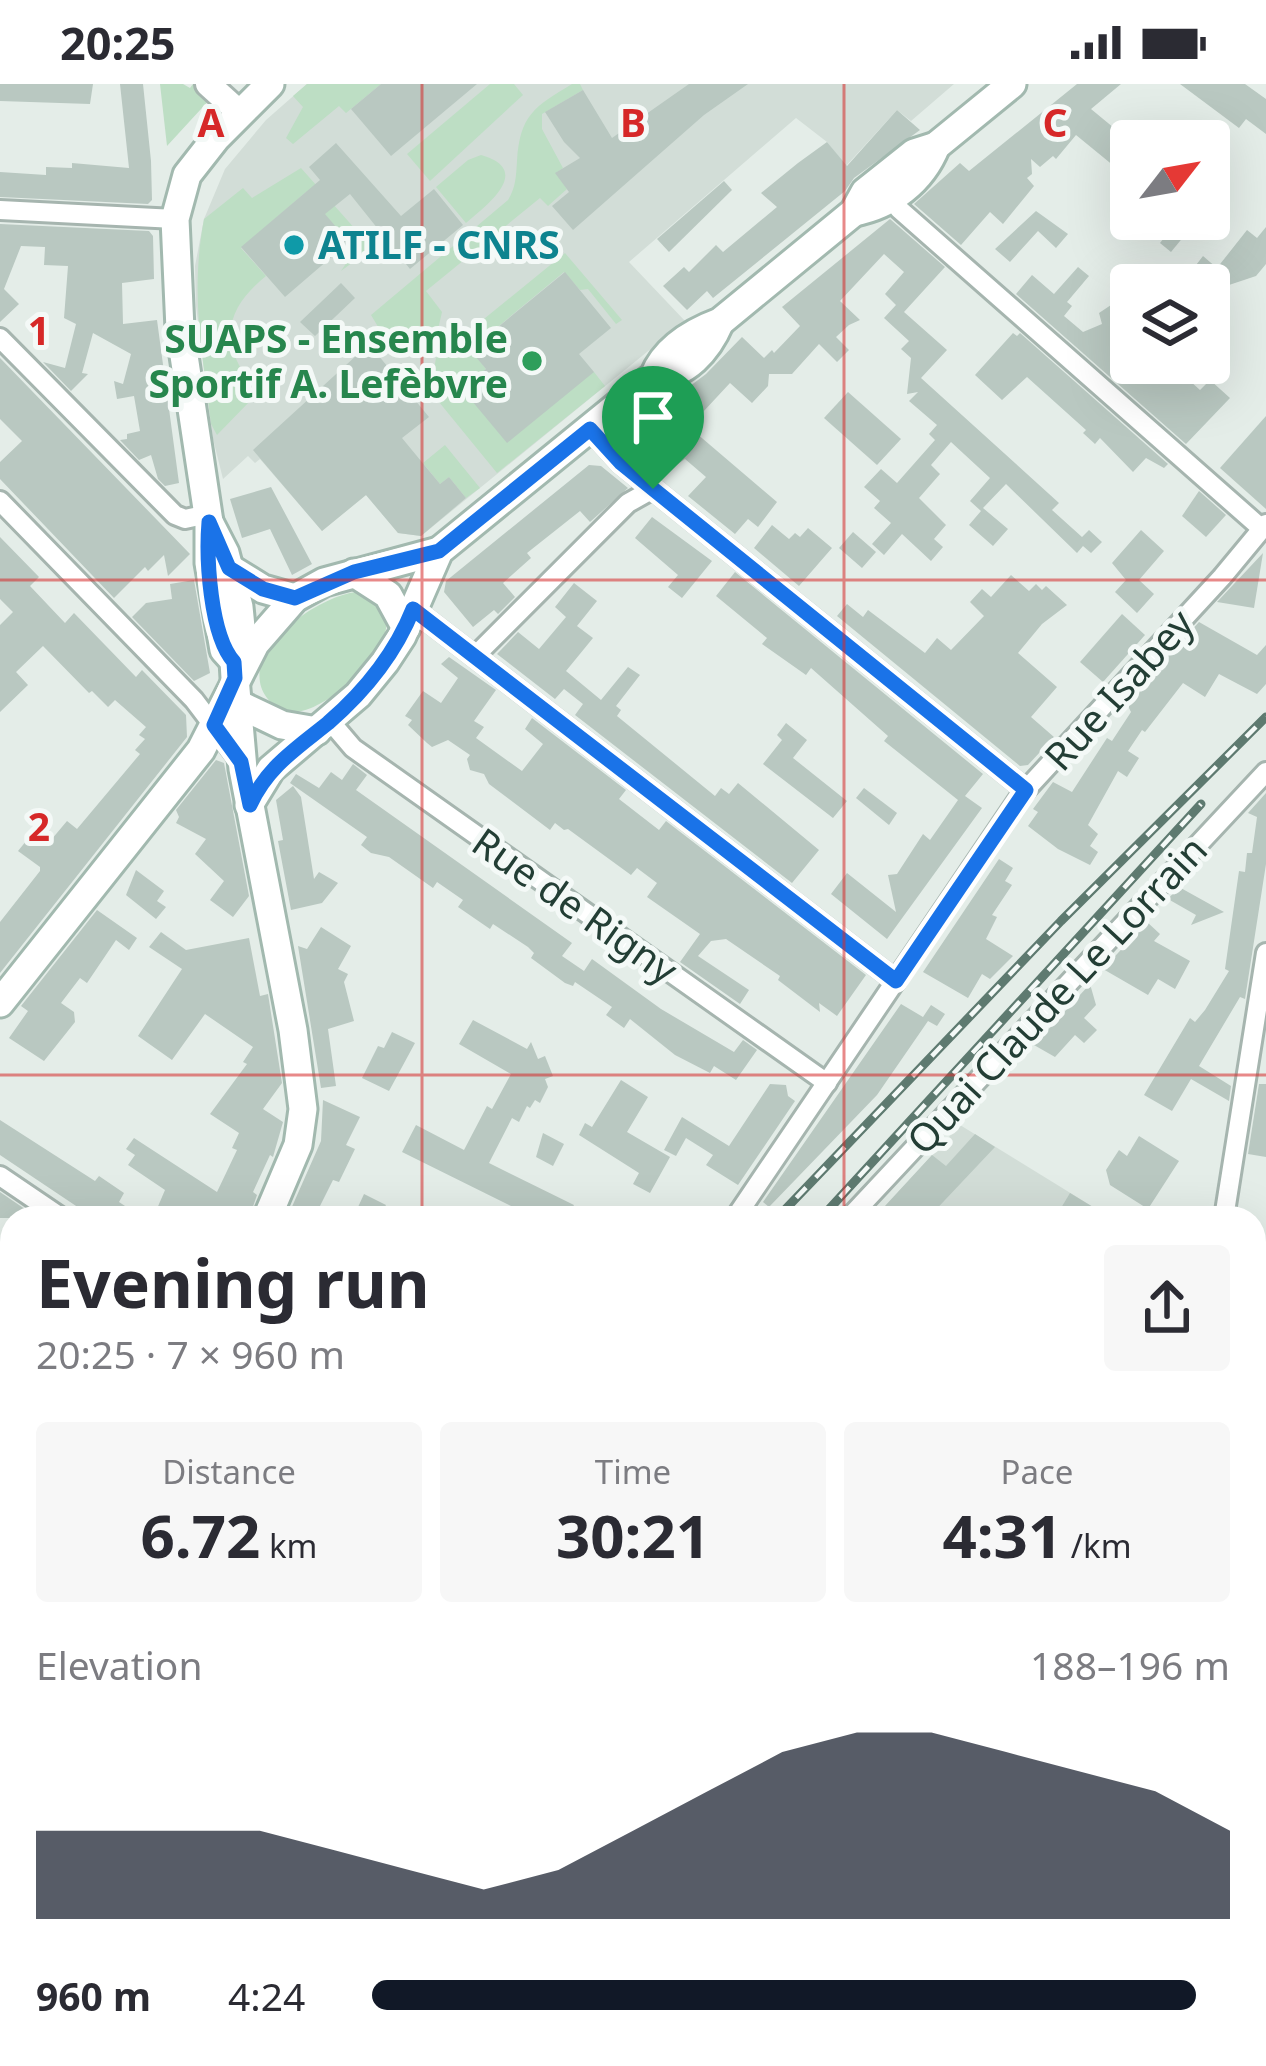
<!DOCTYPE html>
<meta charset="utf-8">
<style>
body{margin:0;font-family:"Noto Sans",sans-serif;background:#f7f7f7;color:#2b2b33;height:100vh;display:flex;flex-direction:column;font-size:45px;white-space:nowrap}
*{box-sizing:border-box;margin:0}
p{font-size:39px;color:#7c7c81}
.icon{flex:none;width:66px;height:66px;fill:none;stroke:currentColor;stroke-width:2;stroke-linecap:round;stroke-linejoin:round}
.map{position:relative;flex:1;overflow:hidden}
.panel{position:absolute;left:0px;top:1122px;width:1266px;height:861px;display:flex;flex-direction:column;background:#fff;border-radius:36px 36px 0 0;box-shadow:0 12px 48px #0002}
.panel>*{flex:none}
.needle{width:78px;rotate:59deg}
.buttons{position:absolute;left:1110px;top:36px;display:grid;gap:24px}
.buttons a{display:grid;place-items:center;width:120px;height:120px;border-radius:12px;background:#fff;box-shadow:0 12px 48px #0002;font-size:60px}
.pin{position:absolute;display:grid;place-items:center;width:102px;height:102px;color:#fff;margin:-123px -51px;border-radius:50% 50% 50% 0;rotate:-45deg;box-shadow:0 0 12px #0007}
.pin .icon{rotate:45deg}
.round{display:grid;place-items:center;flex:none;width:126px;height:126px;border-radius:12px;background:#f7f7f7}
.overview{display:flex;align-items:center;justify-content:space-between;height:204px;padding:0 36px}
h1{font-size:66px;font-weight:700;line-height:90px}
.figures{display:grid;grid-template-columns:repeat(3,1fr);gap:18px;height:204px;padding:12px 36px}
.figures div{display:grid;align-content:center;border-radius:12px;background:#f7f7f7;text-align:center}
.figures b{font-size:60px;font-weight:700}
.figures small{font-size:33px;font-weight:400}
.figures p{font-size:33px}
.chart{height:336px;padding:24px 36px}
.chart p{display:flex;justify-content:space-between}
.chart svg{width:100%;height:216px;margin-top:12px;fill:#111827;opacity:.7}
ul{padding:0 36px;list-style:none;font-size:39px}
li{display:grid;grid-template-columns:192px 144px 1fr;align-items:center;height:90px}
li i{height:30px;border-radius:15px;background:#111827}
.status{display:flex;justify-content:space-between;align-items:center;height:84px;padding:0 60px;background:#fff;direction:ltr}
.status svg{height:33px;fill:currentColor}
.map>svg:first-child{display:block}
</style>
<div class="status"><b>20:25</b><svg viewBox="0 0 49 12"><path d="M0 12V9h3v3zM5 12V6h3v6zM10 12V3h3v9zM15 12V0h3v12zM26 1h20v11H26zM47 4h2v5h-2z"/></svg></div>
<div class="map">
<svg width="1266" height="1982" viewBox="0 0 1266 1982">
<rect width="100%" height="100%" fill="#e4ede8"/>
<g fill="#d2ddd7">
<polygon points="307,0 954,0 911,37 897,26 846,82 827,58 796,34 629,178 685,237 421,452 398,449 366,411 322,447 260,375 255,379 248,372 223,395 213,355 196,222 195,182 204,135 225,85 266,36"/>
<polygon points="960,1041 1111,1134 874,1134"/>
<polygon points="1254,1437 1266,1445 1266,1509 1254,1527"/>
<polygon points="1254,1628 1266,1637 1266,1886 1254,1905"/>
</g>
<g fill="#bddec4">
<polygon points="160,0 183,0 190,4 193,0 212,13 167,62"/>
<polygon points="307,0 381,0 346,29 339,22 293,60 286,54 303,23 293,12"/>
<polygon points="490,0 514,0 523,11 430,97 407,70"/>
<path d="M572 0H580L583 6 542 30V45L563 84 556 89 567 105 548 122 540 114 426 207 442 228 436 254 398 264 389 261 371 231 508 116C516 103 516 92 517 77 520 31 534 23 572 0Z"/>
<path d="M481 71C534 86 487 121 466 139L436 103 468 76Z"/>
<path d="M301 84 372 164 341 187 355 166 306 108 241 164 266 192C238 215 219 242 239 281 246 295 252 299 252 315L217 351 211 340C202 266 190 210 204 135L243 104 252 114Z"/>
<polygon points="565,169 622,236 616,240 588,205 580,206 564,188 471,265 486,285 463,304 594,288 605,302 497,389 430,307 436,274"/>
<polygon points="445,361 480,404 466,414 449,393 440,400 423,379"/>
<path d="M356 508C439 525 333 633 290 628 280 627 273 622 267 614 234 569 318 512 356 508Z"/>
</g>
<g fill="#b9c8c1">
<polygon points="0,0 93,0 90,20 0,17"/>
<polygon points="120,0 143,0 151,77 152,116 148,120 0,113 0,88 46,91 46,83 72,84 72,79 129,84"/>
<polygon points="381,0 477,0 391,72 351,25"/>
<polygon points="689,0 748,0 704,31 573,146 552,122 569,108 555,89 580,74 564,58 545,28 583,6 612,54"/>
<polygon points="1077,0 1121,0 1091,25 1131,58 1131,96 1076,51 1056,75 1053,72 1040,83 1031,75 1032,90 1027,94 1034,102 1003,140 990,128 961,161 914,120 960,79 969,87"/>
<polygon points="1180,0 1245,0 1266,15 1266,50 1246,35 1239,44"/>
<polygon points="897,26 920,46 854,94 845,107 713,214 707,207 687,226 663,202 684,183 689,188 716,161 723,168 777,123 761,109 798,79 827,58 847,82"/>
<polygon points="336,59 401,132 434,105 463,141 410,185 350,110 325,130 349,158 285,213 241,163 320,96 309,83"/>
<polygon points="724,97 732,106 669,168 657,155"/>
<polygon points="1036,127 1068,150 1056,164 1038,147 1010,178 995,165"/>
<polygon points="890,135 945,183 904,228 947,266 921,294 1059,419 1052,426 1082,453 1089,446 1102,458 1091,469 1083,462 1077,469 1006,400 983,424 1008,445 993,462 969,441 981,427 970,417 990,394 951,358 931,381 940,390 919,414 946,441 934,455 943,463 931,477 902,450 884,471 872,460 891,439 874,424 880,417 864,403 881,385 897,399 935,356 929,350 937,341 909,317 918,308 907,310 911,274 901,265 909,257 884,234 896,221 885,210 904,188 884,170 840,217 860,236 849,241 836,253 849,266 837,278 819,260 792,290 769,290 768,302 752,319 730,299 689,343 777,418 758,443 748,435 735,450 688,412 706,393 685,375 671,385 653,370 646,377 625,359 625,351 706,290 742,253 764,274 772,266 774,269 800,242 782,223"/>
<polygon points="1179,135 1198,135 1171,168 1160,159"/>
<polygon points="0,140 149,147 153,152 154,195 122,199 123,240 157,236 179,399 165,402 158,395 151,371 139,376 120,356 127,355 127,350 140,347 134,312 117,315 114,297 123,300 131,270 93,249 82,289 88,290 71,307 43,278 65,284 76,240 64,234 68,182 44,181 45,163 21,162 4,205 19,220 0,238"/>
<polygon points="1266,143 1266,180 1256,192 1217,205 1193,185 1203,172 1217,184 1247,146 1257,154"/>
<polygon points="1078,183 1089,192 1067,218 1072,222 1064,232 1083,248 1102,240 1099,229 1117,217 1131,229 1131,279 1170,279 1200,306 1210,296 1230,314 1186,360 1016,210 1032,191 1054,210"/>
<polygon points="565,188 611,244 579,270 594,288 507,359 462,305 486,285 470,266"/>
<polygon points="341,199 355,214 315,252 300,238"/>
<polygon points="1013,249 1017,252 1020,249 1168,380 1164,384 1146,374 1133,388 1100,354 1095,360 1083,349 1086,346 1027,293 1002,316 975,291"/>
<polygon points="369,260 429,333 402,354 440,400 449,393 466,414 421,452 398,449 366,411 322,447 253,366"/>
<polygon points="0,274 190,470 168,492 164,471 148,487 145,483 114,514 0,395 0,378 22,357 0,335"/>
<polygon points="848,308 901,355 877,381 824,334"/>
<polygon points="1266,332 1266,425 1220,384"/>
<polygon points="589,381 601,382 628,404 590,438 580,427 527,469 531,474 503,499 515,513 498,530 494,526 473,543 444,508 446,497"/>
<polygon points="271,403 312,480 292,491 270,445 242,454 230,415"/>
<polygon points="1199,407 1226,431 1206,453 1182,432"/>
<polygon points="652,433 712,477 682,514 668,503 678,491 635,454"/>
<polygon points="772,441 789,455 795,449 800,453 808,444 832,464 799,502 754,464"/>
<polygon points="1141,446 1164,467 1139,496 1154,510 1137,529 1115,508 1126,496 1112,479"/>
<polygon points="853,448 876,468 862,484 839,464"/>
<polygon points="0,453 39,493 30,502 65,539 74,529 136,593 142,586 186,631 187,653 0,889 0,838 40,787 40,783 18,767 31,751 46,762 67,737 77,745 140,670 135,666 145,655 139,651 146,643 115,616 108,623 92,607 89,609 43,562 16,588 28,601 0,628 0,541 13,528 0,515"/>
<polygon points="1263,469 1254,524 1217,518"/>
<polygon points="735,488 983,690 965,712 982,724 887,855 831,810 847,789 896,828 888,791 897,790 923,750 930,756 958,716 884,657 888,652 811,584 806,591 762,560 767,554 716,512"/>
<polygon points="1011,491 1029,507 1036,500 1042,506 1046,502 1067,521 1042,540 1018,569 1057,603 1031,633 1054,653 1028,681 1020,682 837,532 847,520 863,533 868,526 925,569 937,554 951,566 984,532 970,518 982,505 991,513"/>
<polygon points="194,496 210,589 194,597 132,533 146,519 172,515 170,500"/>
<polygon points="574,499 597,517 577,542 593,554 566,587 601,616 628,583 640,591 616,622 621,626 617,632 715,712 721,704 729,710 738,699 819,766 792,799 575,631 583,620 564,605 555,615 497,570 518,548 539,565 566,533 555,523"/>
<polygon points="1122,530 1145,551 1103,598 1080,578"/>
<polygon points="1199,538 1257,571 1266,561 1266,600 1257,610 1219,590 1205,613 1183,599 1145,648 1142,646 1128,667 1139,674 1127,693 1118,687 1088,741 1098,750 1090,762 1098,768 1090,781 1058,765 1028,742 1038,728 1033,725 1053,698 1072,708 1107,654 1112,657 1131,628 1126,618"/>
<polygon points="449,573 496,606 474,637 484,643 476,654 522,687 543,660 525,645 532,634 626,706 619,715 659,746 666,737 866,891 837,932 819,919 820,928 778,896 780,892 726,855 711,857 698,872 749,906 740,920 680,878 700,850 647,813 657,799 637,784 631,791 568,745 564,746 555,739 550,746 489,700 484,690 470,686 467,675 470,671 448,656 432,663 427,659 408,641 412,636 405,632 423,607 441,619 458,594 441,580"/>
<polygon points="786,639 807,656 793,674 847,717 833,734 763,680 782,656 777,651"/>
<polygon points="216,676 224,679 249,812 233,833 210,816 224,797 195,770 206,755 176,739 179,733 176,726"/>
<polygon points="353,680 367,691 356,706 572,859 562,872 584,887 592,875 661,925 734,968 743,956 757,966 736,996 714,982 710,989 675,971 630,935 624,944 606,931 612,923 575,898 573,902 565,899 531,874 534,869 528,863 493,840 490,845 458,823 463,816 437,798 433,804 389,773 371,769 361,761 367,753 290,699 296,690 319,704 331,688 342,696"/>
<polygon points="293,702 301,713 314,795 319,788 338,799 322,819 291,826 278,757 283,756 276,716"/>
<polygon points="864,704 897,729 889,741 856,714"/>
<polygon points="1266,709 1266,780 1245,915 1240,913 1199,982 1231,1002 1229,1017 1191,995 1172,1027 1144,1011 1190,934 1195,938 1205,926 1229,887 1225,885 1239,787 1245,788 1247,769 1252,769 1257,733 1248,729"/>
<polygon points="999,775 1013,784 1005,797 1012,801 992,831 997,833 986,855 1013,872 990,895 982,890 968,914 923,888"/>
<polygon points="136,786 164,807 157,817 166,823 156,835 126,811"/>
<polygon points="1179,803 1224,828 1191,841 1196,831 1168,815"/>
<polygon points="97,826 137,854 129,866 116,856 87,899 80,894 61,919 74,928 75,938 44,977 9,954 28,927 21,922"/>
<polygon points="1147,838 1160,850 1154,857 1190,877 1175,905 1158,895 1148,911 1103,885"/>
<polygon points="321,843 351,862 338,885 348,890 344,898 354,937 328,945 336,1002 321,1004 298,862 307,865"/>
<polygon points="161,848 186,866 249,854 260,912 268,910 282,999 263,1025 283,1038 273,1073 270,1071 253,1108 257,1111 249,1134 153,1134 165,1106 128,1081 135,1071 126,1065 134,1054 217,1108 237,1066 232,1064 239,1049 210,1030 247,980 243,978 253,963 205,930 172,976 138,952 182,885 149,863"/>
<polygon points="1090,900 1096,921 1084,934 1097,946 1084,959 1075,951 1055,973 1034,961"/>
<polygon points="901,920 923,933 931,921 945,930 937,942 928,937 877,1011 769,1123 763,1118"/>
<polygon points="473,936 527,965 531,958 538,975 545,972 553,992 545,995 548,1003 540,1019 535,1016 530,1024 527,1022 519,1038 512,1034 489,1079 574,1121 567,1134 535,1134 402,1068 416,1041 464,1066 487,1022 492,1025 511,990 459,960"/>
<polygon points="392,948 415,959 389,1007 362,994 378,962 384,964"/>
<polygon points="621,996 648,1013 627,1048 670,1073 650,1109 633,1100 639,1089 579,1051 585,1039 592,1043"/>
<polygon points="770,1000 786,1001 788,1012 795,1017 738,1101 706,1081 713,1071 686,1054 676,1072 664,1066 682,1033 729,1062"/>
<polygon points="1259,1000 1266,1000 1266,1073 1248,1070"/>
<polygon points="323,1016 360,1033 346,1061 355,1065 339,1098 333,1096 314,1134 287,1134 321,1057"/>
<polygon points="0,1036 95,1097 99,1092 124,1109 119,1118 143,1134 94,1134 0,1071"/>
<polygon points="543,1049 564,1060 553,1082 536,1073"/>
<polygon points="975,1050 995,1063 928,1134 874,1134 932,1071 946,1082"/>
<polygon points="1139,1052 1179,1077 1148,1125 1110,1101 1106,1086 1119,1066 1127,1072"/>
<polygon points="0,1108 38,1134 0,1134"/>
<polygon points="1070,1109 1111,1134 1055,1134"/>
<polygon points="364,1110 386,1121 379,1134 353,1134"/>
</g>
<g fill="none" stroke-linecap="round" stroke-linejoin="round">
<g stroke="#a6b5af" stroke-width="20">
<g id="pedestrian">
<polyline points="0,1742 12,1750"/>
<polyline points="0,1802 12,1810"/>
</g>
</g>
<g stroke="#a6b5af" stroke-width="24">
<g id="minor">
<polyline points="893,114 899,125 1261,444"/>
<polyline points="0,126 175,135"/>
<polyline points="0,254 175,431 185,435 199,432 209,438"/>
<polyline points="590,345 621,379 1026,706"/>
<polyline points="0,417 194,616 241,678"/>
<polyline points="413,525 896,897"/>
<polyline points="475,572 628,419 653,405"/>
<polyline points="330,637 353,664 827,999"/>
<polyline points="0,1092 62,1134"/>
<polyline points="735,1134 1022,710 1222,493 1266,440"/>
<polyline points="849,1134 1266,688"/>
<polyline points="1224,1134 1266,869"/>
<polyline points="1254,1352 1266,1343"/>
<polyline points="1097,1971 1113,1982"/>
</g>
</g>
<g stroke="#a6b5af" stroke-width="30">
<g id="tertiary">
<polyline points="208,0 240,29"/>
<polyline points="1254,1933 1266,1915"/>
<polyline points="698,1971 706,1982"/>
<polyline points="1222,1982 1229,1971"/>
</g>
</g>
<g stroke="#a2b9af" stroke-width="33">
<g id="secondary">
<path d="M854 128C891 121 922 97 936 62"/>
<path d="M654 292C686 292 708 266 720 238"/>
<polyline points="209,438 225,469 239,523 242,553 234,577 235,594 243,685 293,946 303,1025 298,1061 267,1134"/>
<polyline points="229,484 263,505 295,514"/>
<polyline points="354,489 388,511 406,544"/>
<polyline points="234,577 224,566 209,479 209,438 180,245 175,135 187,91 216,54 270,0"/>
<polyline points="240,621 282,641 317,647"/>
<path d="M249 721 271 685 358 611 385 578 402 552 439 467 654 292C665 265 693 248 720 238L854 128 865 108 914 69 936 62 1012 0"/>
<polyline points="0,919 201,666 255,560 295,514 324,498 439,467"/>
<polyline points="0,1513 12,1521"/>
<polyline points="0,1632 12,1610"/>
<polyline points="590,1982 597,1971"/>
</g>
</g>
<use href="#pedestrian" stroke="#fff" stroke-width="14"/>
<use href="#minor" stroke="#fff" stroke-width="18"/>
<use href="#tertiary" stroke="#fff" stroke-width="24"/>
<use href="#secondary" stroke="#fff" stroke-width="27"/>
<g stroke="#5e7a70" stroke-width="9">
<g id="rail">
<polyline points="777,1134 1061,837 1266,633"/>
<polyline points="821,1134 1201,720"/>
<polyline points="72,1982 79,1971"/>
<polyline points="128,1982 136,1971"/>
<polyline points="180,1982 187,1971"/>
</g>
</g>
<use href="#rail" stroke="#f4f9f7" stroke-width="4.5" stroke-dasharray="14" stroke-linecap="butt"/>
</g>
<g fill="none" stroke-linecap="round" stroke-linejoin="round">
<g stroke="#fff" stroke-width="24">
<path id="route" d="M590 345 621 379 1026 706 896 897 413 525C395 570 365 607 328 639 297 664 267 683 250 721L241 678 214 641 235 594 234 578C210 551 206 474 209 438L229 484 263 505 295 514 354 488 439 467Z"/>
</g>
<use href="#route" stroke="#1a73e8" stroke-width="15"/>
</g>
<path fill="none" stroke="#d62828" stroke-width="3" stroke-opacity="0.55" d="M422 0V1134M844 0V1134M0 496H1266M0 991H1266M0 1486H12M1254 1486H1266M422 1971V1982M844 1971V1982"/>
<circle fill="#0f9aa8" stroke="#f4f9f7" stroke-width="4.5" cx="294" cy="161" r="12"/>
<circle fill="#2e9e5b" stroke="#f4f9f7" stroke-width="4.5" cx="532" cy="277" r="12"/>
<g text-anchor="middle" stroke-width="10" stroke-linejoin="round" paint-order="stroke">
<g font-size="39" font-weight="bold" fill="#0d838f" stroke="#f4f9f7" text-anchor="start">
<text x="318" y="175">ATILF - CNRS</text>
</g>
<g font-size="39" font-weight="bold" fill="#27864d" stroke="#f4f9f7" text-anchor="end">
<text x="508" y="269">SUAPS - Ensemble<tspan x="508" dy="45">Sportif A. Lefèbvre</tspan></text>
</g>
<g font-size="39" fill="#233e35" stroke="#f4f9f7">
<text transform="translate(1119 606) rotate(-48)" y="14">Rue Isabey</text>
<text transform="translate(575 822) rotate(35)" y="14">Rue de Rigny</text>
<text transform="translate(1057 911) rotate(-47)" y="14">Quai Claude Le Lorrain</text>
</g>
</g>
<g font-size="39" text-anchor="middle" font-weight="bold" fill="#d62828" stroke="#f4f9f7" stroke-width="10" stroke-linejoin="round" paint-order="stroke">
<text x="211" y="53">A</text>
<text x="633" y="53">B</text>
<text x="1055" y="53">C</text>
<text x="39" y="261">1</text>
<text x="39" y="757">2</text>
</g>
</svg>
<div class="buttons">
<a><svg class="needle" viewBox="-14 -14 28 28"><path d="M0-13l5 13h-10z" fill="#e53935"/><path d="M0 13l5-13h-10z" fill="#7c7c81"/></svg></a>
<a><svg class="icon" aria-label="layers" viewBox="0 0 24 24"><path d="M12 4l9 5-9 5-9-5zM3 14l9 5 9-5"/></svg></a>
</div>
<div class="pin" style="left:653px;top:405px;background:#1e9e55"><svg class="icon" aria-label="arrive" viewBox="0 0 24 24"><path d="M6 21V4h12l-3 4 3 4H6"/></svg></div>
<section class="panel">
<div class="overview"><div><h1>Evening run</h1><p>20:25 · 7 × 960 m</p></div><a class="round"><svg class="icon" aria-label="share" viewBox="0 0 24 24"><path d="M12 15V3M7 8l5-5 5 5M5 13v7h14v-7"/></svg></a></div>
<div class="figures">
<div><p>Distance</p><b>6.72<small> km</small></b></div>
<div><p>Time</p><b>30:21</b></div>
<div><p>Pace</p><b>4:31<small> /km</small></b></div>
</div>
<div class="chart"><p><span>Elevation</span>188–196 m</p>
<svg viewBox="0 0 160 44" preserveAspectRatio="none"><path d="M0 44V26L10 26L20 26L30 26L40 30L50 34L60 38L70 34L80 26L90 18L100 10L110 6L120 6L130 10L140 14L150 18L160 26V44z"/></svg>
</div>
<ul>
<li><b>960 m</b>4:24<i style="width:96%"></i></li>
</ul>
</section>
</div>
